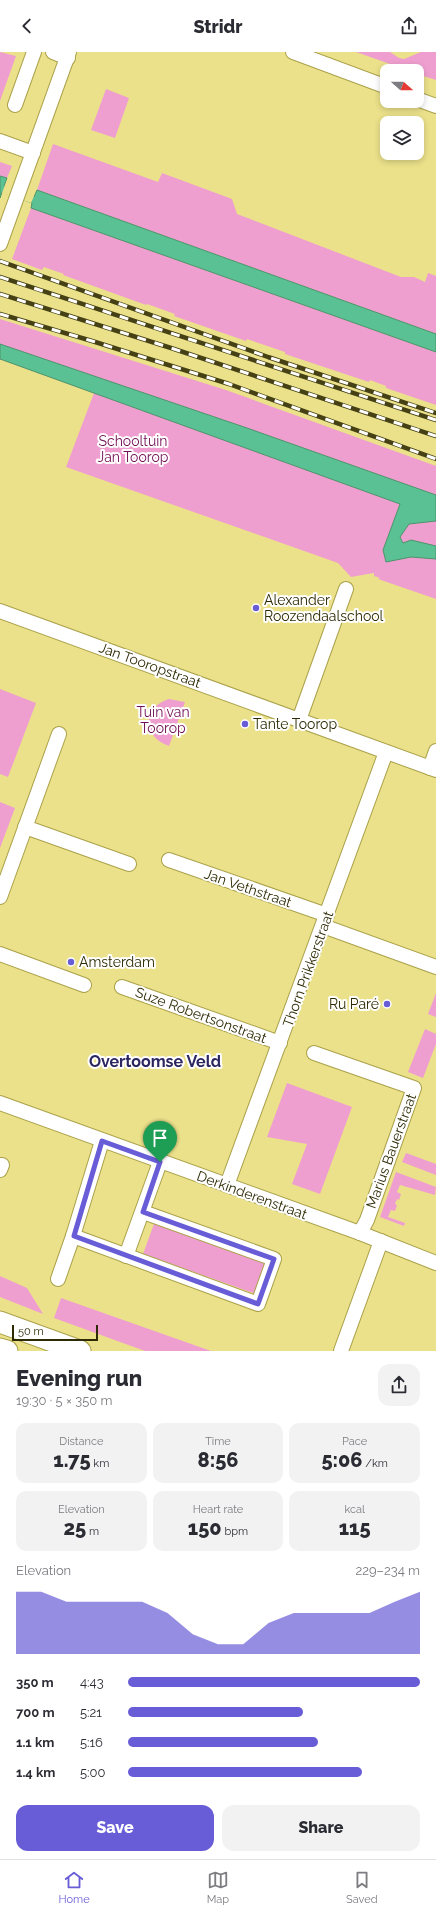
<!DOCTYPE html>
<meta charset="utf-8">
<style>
body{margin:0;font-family:Raleway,sans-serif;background:#f2f2f3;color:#2b2b33;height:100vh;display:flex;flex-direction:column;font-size:15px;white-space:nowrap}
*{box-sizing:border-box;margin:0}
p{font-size:13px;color:#7c7c81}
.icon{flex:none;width:22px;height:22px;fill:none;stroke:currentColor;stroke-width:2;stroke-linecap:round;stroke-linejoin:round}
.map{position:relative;height:1299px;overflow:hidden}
.drawer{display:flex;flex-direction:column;background:#fff;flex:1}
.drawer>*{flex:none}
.needle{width:26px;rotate:111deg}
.fabs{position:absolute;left:380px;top:12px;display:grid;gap:8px}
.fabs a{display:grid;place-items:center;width:44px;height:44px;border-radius:8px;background:#fff;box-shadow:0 2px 6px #0003;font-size:20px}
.scale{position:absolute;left:12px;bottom:10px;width:86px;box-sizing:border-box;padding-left:4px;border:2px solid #2e2a04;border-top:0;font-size:11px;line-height:14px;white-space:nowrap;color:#2e2a04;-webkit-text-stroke:3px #fff;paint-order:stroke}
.pin{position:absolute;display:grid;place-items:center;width:34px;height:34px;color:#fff;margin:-41px -17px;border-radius:50% 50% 50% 0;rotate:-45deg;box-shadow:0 0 4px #0007}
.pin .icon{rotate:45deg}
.round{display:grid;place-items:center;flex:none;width:42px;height:42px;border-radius:12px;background:#f2f2f3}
.overview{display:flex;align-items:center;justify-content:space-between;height:68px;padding:0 16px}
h1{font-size:22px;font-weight:800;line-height:30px}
.figures{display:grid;grid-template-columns:repeat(3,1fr);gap:6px;height:68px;padding:4px 16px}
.figures div{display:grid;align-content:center;border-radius:10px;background:#f2f2f3;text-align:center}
.figures b{font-size:20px;font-weight:800}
.figures small{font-size:11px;font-weight:400}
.figures p{font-size:11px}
.chart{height:112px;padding:8px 16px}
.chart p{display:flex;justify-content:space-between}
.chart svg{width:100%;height:72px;margin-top:4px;fill:#685dd7;opacity:.7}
.action{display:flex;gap:8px;margin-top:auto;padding:8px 16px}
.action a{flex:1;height:46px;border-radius:12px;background:#685dd7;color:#fff;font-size:16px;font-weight:800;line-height:46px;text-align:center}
.action a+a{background:#f2f2f3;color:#2b2b33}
ul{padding:0 16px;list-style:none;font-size:13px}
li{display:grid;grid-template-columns:64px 48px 1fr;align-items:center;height:30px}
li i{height:10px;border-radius:5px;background:#685dd7}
header{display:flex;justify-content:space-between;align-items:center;height:52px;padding:0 16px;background:#fff;font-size:18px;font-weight:800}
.menu{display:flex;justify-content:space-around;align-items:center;height:56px;border-top:1px solid #e1e1e2;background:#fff;font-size:11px;color:#7c7c81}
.menu a{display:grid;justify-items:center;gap:2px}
.menu .selected{color:#685dd7}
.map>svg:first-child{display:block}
</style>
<header><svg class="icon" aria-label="back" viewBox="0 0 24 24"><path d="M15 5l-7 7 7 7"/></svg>Stridr<svg class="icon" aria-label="share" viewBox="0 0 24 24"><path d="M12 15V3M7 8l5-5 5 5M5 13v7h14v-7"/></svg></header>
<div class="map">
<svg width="436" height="1299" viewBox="0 0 436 1299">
<rect width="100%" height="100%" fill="#ebe18a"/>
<g fill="#ef9fcf">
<polygon points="0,0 16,4 0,49"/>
<polygon points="356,0 390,0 399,6 404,7 421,0 436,0 436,28 417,22 417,19 410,19"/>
<polygon points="106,37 129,46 115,86 91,78"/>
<polygon points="53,92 158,130 162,121 232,147 237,162 401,225 414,225 425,230 428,221 436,224 436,282 37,138"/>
<polygon points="0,110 12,114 7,126 0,124"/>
<polygon points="31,156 436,300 436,353 386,336 386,334 370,328 369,330 285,302 285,300 247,287 246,289 174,264 175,262 147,252 146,253 63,223 64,222 44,215 42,218 12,207"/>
<polygon points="0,267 226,338 436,414 436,547 378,527 380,526 374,524 374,521 351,525 338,511 66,415 94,341 0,307"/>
<polygon points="0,637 36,651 8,725 0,722"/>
<path d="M169 647 185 650 169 694C142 685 142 655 169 647Z"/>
<polygon points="0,750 15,756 0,796"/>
<polygon points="436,941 436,965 428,962"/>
<polygon points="425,977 436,982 436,992 423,1026 408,1020"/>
<polygon points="287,1031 352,1055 320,1142 292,1132 307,1092 267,1085"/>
<polygon points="406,1101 436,1112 436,1123 402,1110"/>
<polygon points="396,1120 436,1135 435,1143 400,1133 397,1140 401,1142 399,1148 397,1147 395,1152 397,1153 395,1159 391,1158 388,1165 405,1171 404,1174 380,1165"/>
<polygon points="155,1169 270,1211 259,1243 143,1202"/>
<polygon points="0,1224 27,1236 43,1262 0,1245"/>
<polygon points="61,1246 211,1299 145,1299 54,1266"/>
</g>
<g fill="#5ac195" stroke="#4d946a">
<polygon points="0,124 7,126 4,134 34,145 37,138 436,282 436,300 31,156 32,151 2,140 0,146"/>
<polygon points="0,292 247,376 436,443 436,469 409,472 400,485 403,491 411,488 436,494 436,507 411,505 386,510 383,498 400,452 0,307"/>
</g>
<polygon fill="#ebe18a" points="5,133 34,144 31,151 2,141"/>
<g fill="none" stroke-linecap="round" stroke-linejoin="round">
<g stroke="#aaa14a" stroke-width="16">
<g id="minor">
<polyline points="53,0 68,6"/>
<polyline points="293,0 387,35"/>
<polyline points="417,47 436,54"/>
<polyline points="15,53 34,0"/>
<polyline points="0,89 33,101"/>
<polyline points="0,192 69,0"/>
<polyline points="0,559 436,718"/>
<polyline points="299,668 346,537"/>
<polyline points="430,716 436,699"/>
<polyline points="25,775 129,812"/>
<polyline points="169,808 327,863"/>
<polyline points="0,845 59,682"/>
<polyline points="323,874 436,915"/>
<polyline points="0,902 84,933"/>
<polyline points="122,935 280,991"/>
<polyline points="314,1001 414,1036 367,1168 360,1181"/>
<polyline points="0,1051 360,1181 436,1211"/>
<polyline points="0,1113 2,1113 0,1118"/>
<polyline points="227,1133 386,700"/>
<polyline points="73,1184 258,1252 274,1207 143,1160"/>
<polyline points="126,1204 160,1110"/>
<polyline points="58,1227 73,1184 102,1089"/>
<polyline points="341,1299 381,1189"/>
</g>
</g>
<g stroke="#aaa14a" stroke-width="23">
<g id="highway">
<polyline points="0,1270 80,1299"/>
<polyline points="0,1297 7,1299"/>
</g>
</g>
<use href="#minor" stroke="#fff" stroke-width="14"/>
<use href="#highway" stroke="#fff" stroke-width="21"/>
<g stroke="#464115" stroke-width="4.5">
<g id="rail">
<polyline points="0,209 268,305 436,361"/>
<polyline points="0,225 436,368"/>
<polyline points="0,242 171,296 436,384"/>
<polyline points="0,262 92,289 229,332 436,407"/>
</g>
</g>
<use href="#rail" stroke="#fff" stroke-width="3" stroke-dasharray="9" stroke-linecap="butt"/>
</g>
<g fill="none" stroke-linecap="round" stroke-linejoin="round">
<g stroke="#fff" stroke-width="8">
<polygon id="route" points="102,1089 160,1110 143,1160 274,1207 258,1252 74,1184"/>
</g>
<use href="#route" stroke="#685dd7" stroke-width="5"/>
</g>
<g fill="#685dd7" stroke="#fff" stroke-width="1.5">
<circle cx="256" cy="556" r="4"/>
<circle cx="245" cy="672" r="4"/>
<circle cx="71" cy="910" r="4"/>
<circle cx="387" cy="952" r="4"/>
</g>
<g text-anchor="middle" stroke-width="4" stroke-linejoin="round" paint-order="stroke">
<g font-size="14" fill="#710f55" stroke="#fff">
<text x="133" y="394">Schooltuin<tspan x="133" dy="16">Jan Toorop</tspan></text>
<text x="163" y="665">Tuin van<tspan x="163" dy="16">Toorop</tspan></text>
</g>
<g font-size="14" fill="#2e2a04" stroke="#fff" text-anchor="start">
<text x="264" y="553">Alexander<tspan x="264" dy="16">Roozendaalschool</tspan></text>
<text x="253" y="677">Tante Toorop</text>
<text x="79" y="915">Amsterdam</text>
<text x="379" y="957" text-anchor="end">Ru Paré</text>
</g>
<g font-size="14" fill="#2e2a04" stroke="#fff">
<text transform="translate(150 613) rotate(20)" y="5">Jan Tooropstraat</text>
<text transform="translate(248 836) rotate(19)" y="5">Jan Vethstraat</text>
<text transform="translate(308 917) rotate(-70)" y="5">Thorn Prikkerstraat</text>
<text transform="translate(201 963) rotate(20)" y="5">Suze Robertsonstraat</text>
<text transform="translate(391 1099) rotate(-70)" y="5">Marius Bauerstraat</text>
<text transform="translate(252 1143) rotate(20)" y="5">Derkinderenstraat</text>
</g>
<g font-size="16" font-weight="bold" fill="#2b2560" stroke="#fff">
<text x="155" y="1015">Overtoomse Veld</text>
</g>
</g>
</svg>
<div class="fabs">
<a><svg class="needle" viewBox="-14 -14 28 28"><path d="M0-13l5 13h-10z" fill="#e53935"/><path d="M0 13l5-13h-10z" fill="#7c7c81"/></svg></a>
<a><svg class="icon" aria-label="layers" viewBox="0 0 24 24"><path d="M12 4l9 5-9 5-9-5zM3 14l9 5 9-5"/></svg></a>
</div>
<div class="scale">50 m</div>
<div class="pin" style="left:160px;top:1110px;background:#1e9e55"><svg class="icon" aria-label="arrive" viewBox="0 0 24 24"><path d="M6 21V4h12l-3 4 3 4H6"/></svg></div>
</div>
<section class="drawer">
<div class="overview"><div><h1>Evening run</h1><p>19:30 · 5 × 350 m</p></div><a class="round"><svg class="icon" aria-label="share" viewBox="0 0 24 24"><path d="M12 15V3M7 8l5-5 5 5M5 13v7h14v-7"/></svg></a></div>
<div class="figures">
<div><p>Distance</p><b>1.75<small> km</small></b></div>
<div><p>Time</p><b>8:56</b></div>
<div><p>Pace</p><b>5:06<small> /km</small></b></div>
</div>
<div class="figures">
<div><p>Elevation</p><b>25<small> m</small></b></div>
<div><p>Heart rate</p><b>150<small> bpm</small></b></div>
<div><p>kcal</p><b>115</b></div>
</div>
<div class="chart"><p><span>Elevation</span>229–234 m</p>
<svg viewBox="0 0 160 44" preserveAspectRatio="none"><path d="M0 44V6L10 6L20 12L30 12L40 12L50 12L60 19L70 32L80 38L90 38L100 25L110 19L120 19L130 19L140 19L150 12L160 6V44z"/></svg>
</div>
<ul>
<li><b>350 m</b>4:43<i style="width:100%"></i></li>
<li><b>700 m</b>5:21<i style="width:60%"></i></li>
<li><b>1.1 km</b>5:16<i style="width:65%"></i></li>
<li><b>1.4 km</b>5:00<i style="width:80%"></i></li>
</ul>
<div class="action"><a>Save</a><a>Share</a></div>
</section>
<nav class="menu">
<a class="selected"><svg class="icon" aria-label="home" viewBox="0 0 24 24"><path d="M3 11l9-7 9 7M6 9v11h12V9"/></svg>Home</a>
<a><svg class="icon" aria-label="map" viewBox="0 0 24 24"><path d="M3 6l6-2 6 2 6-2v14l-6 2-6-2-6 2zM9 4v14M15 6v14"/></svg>Map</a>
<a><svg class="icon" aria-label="saved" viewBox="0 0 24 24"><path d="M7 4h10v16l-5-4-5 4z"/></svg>Saved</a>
</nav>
